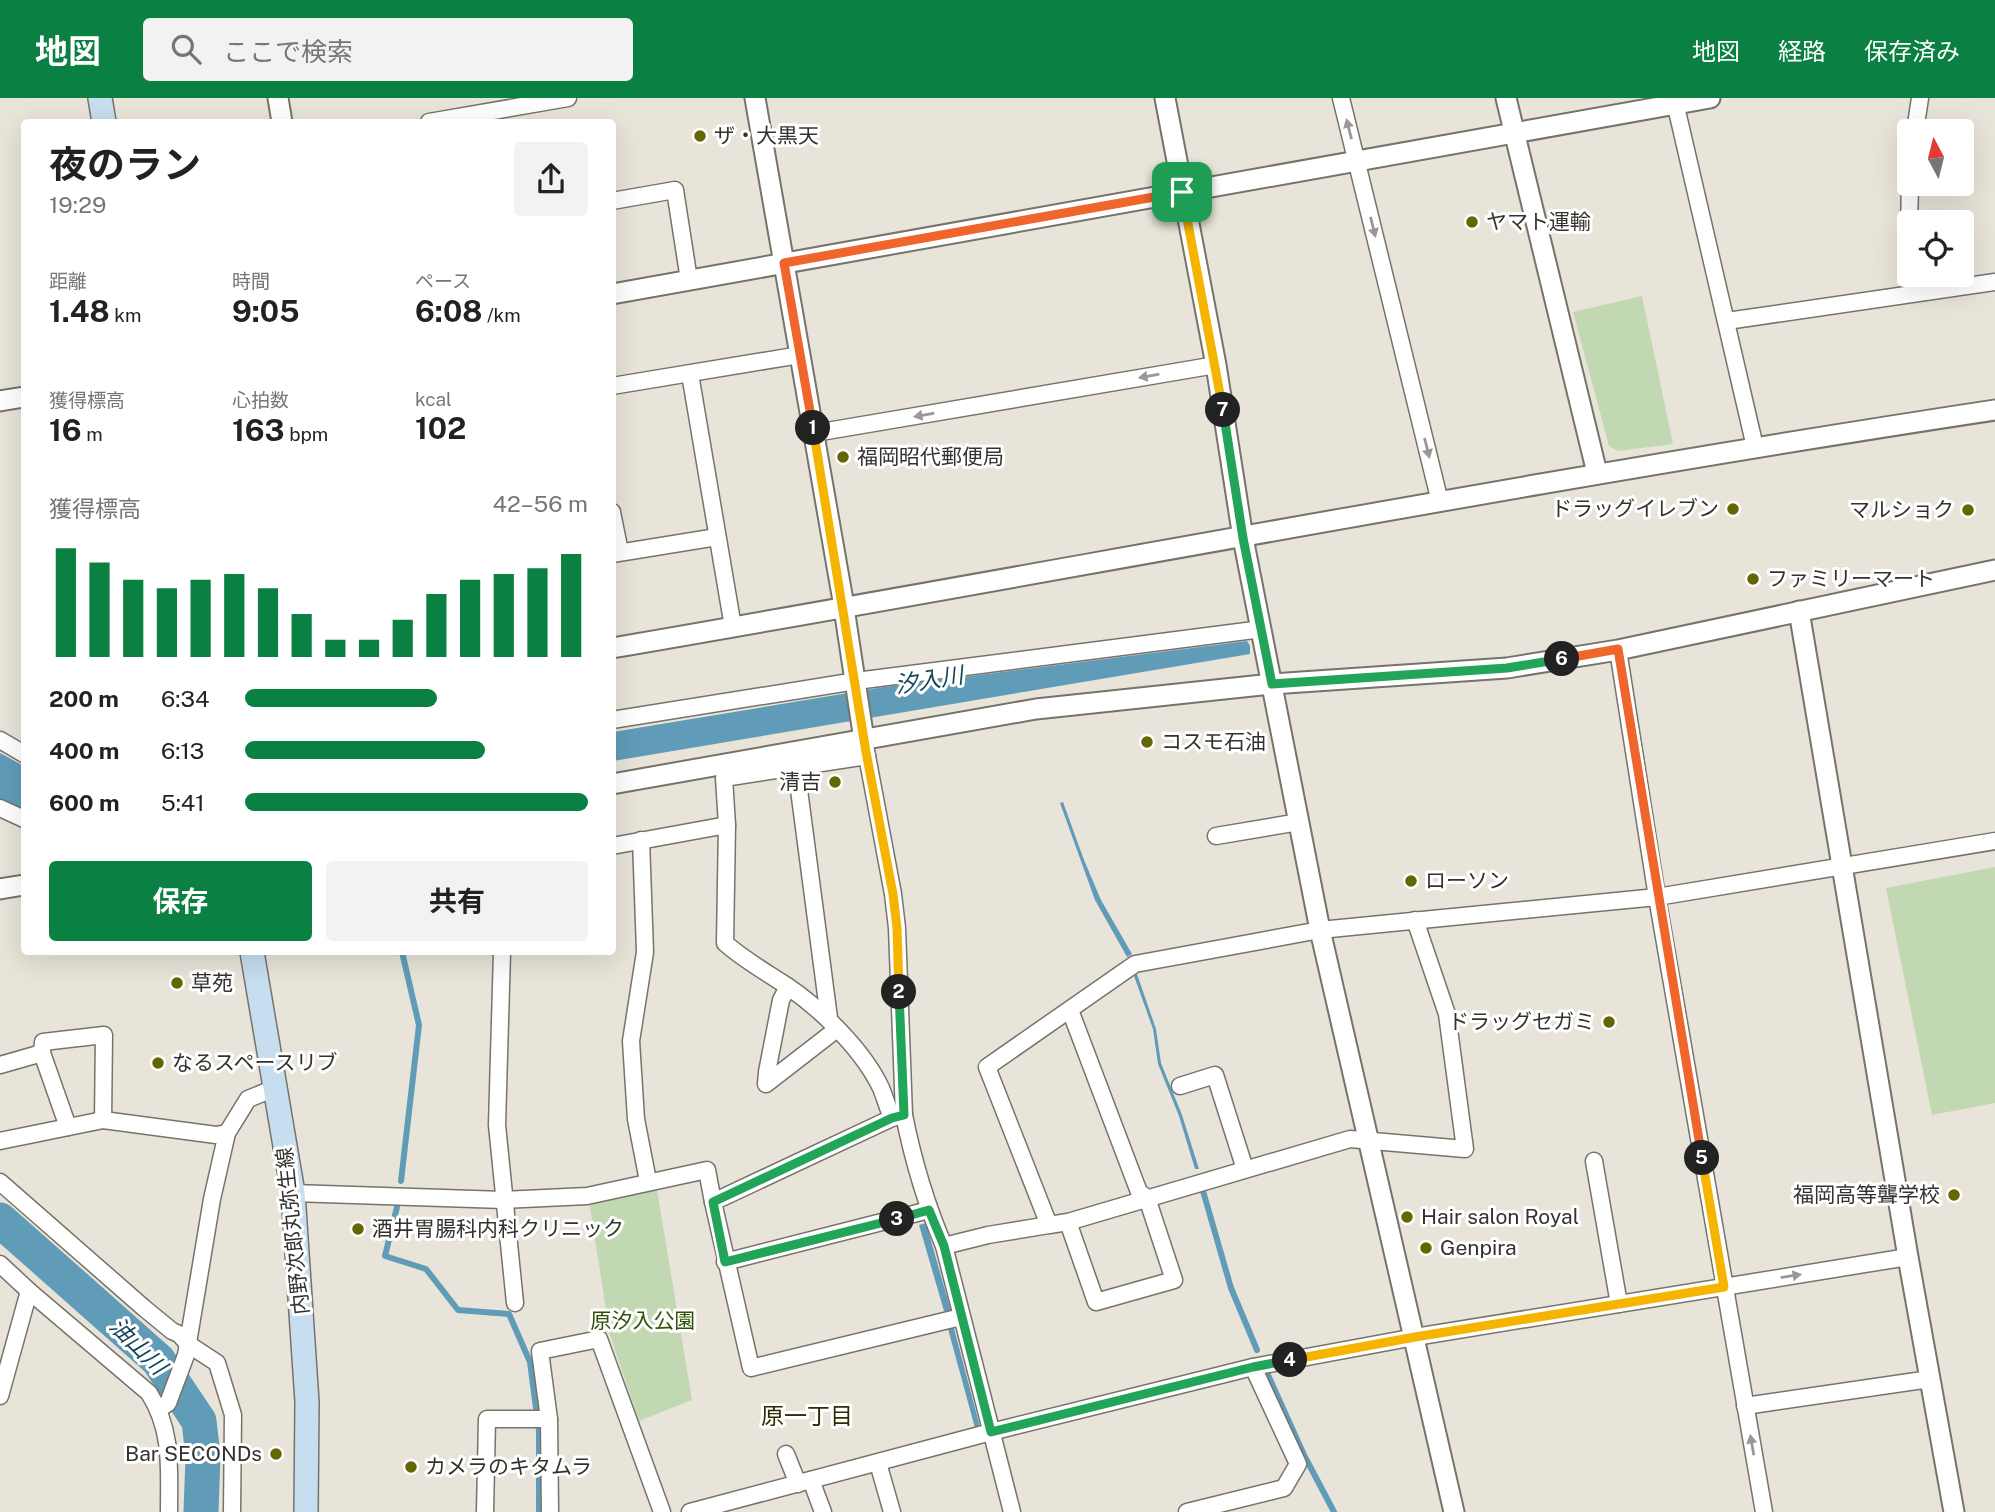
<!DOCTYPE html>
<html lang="ja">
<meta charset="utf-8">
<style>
body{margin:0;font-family:"Public Sans","Noto Sans JP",sans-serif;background:#f2f2f2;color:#222;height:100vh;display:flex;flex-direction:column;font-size:26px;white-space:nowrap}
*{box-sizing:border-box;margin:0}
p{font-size:23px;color:#767676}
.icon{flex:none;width:38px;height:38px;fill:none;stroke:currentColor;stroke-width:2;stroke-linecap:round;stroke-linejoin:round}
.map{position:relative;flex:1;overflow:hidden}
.details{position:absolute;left:21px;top:21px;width:595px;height:836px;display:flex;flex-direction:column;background:#fff;border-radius:7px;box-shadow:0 7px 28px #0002}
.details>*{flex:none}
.needle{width:46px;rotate:353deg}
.fabs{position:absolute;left:1897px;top:21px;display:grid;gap:14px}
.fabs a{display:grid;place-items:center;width:77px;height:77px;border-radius:7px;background:#fff;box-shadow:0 7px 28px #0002;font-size:35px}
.pin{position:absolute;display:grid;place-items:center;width:60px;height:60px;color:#fff;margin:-30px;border-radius:14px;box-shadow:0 4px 10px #0006}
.km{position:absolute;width:35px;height:35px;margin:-18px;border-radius:50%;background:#222;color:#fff;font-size:19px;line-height:35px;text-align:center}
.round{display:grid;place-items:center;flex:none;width:74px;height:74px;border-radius:7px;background:#f2f2f2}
.summary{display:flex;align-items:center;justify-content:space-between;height:119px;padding:0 28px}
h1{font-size:38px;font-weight:700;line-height:52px}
.figures{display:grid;grid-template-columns:repeat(3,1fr);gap:10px;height:119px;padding:7px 28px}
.figures div{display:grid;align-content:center}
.figures b{font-size:30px;font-weight:700}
.figures small{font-size:19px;font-weight:400}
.figures p{font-size:19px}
.chart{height:196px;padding:14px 28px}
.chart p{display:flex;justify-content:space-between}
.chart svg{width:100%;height:126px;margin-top:7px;stroke:#0b8043;stroke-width:6}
.button{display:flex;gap:14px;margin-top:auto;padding:14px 28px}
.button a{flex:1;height:80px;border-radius:7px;background:#0b8043;color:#fff;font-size:28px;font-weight:700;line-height:80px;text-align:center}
.button a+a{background:#f2f2f2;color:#222}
ul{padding:0 28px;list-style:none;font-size:23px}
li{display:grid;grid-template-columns:112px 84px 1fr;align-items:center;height:52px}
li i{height:18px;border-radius:9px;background:#0b8043}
header{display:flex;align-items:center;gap:42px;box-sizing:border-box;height:98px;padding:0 35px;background:#0b8043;color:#fff}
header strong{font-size:33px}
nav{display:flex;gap:38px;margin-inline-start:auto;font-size:24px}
.search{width:490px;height:63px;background:#f2f2f2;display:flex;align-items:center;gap:18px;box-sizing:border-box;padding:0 24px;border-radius:7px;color:#767676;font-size:26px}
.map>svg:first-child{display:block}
</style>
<header>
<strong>地図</strong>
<div class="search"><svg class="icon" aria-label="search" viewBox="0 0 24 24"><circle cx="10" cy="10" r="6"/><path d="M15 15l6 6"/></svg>ここで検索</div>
<nav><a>地図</a><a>経路</a><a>保存済み</a></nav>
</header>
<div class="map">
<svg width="1995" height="1414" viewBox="0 0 1995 1414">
<rect width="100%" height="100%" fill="#e8e4d9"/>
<g fill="#c2d8b2">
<polygon points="1642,198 1673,346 1618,353 1609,348 1573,214"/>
<polygon points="1995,769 1995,1005 1932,1017 1886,790"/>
<polygon points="657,1092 692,1302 639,1323 610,1237 589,1103"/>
</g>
<g fill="#609cb8">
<polygon points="1247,543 1250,548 1250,556 613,663 613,634 884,589"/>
<polygon points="0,655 24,668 24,713 0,702"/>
<polygon points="1063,704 1084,762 1101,802 1132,856 1127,859 1095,802 1060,705"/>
<polygon points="1137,876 1156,931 1161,965 1182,1017 1199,1071 1195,1071 1179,1018 1158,966 1153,931 1134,878"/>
<polygon points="926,1125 951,1213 944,1213 919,1127"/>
<polygon points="954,1230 980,1329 975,1330 948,1231"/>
</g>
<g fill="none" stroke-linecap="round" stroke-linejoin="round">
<g stroke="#609cb8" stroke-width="6">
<polyline points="401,1083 419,927 402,854"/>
<polyline points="1203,1093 1231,1190 1257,1252"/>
<polyline points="397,1109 385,1158 426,1171 458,1212 509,1216 530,1264 539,1333 539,1414"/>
<polyline points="1268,1277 1304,1357 1334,1414"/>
</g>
<polyline stroke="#609cb8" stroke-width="35" points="0,1122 158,1262 199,1323 203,1358 201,1414"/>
<g stroke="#77736a" stroke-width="19">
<g id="minor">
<polyline points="1341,0 1440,404"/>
<polyline points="1674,0 1755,349"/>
<polyline points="429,24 568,0"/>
<polyline points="1915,33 1920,0"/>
<polyline points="612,103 675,92 689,182"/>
<polyline points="1909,130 1910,86"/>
<polyline points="1727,223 1995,184"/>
<polyline points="690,276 733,529"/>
<polyline points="612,288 800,257"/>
<polyline points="815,335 1216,267"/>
<polyline points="612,414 620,454"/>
<polyline points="612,456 717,439"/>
<polyline points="1618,552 1657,799 1764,1414"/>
<polyline points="612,622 856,583 1262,531"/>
<polyline points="0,642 24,656"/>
<path d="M864 642 893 796 897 830 904 1017C913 1062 926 1106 944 1148L1012 1414"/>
<polyline points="796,669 829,920"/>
<polyline points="0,710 24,721"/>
<polyline points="727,727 724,680 867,658"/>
<polyline points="1216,738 1299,724"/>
<polyline points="641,742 645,854 631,943 636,1021 648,1083"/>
<path d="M612 748 727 727 725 845C744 862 766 874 787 888 821 911 863 952 881 990 885 1000 888 1010 892 1020"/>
<polyline points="502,854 497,1027 515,1205"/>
<polyline points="788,889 781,902 767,974 766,986 837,931"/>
<polyline points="0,967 42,955"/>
<polyline points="1180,988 1215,977 1245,1071"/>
<polyline points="904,1017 892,1020 713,1104 751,1270 961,1219"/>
<polyline points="68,1029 42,955 43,944 104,937 103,1022"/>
<polyline points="0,1043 103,1022 216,1037 227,1035"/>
<polyline points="1594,1063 1619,1206"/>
<polyline points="0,1084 144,1210 172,1233 179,1236 188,1246 217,1265 233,1317 232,1414"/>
<polyline points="293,1095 503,1102 587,1098 707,1072 713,1104"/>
<polyline points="1068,1124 1096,1204 1174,1182 1147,1100 1139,1094 1070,912"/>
<polyline points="1049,1127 1068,1124 1350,1041 1465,1051 1447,916 1415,822"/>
<polyline points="944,1148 988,1137 1049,1127 987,969 1135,866 1320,832 1657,799 1995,743"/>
<polyline points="725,1164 929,1112"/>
<path d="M0 1166 29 1193 149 1295C173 1333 169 1371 169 1414"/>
<polyline points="0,1298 29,1193"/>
<polyline points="1745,1308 1930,1281"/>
<polyline points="159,1311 168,1305 186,1257 212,1101 227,1035 248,1001 275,990"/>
<polyline points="786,1356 798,1386"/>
<polyline points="878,1365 892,1414"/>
<polyline points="811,1382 823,1414"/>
<polyline points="485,1414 487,1321 549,1321"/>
<polyline points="550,1414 549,1321 540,1253 599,1241 662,1414"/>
<polyline points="690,1414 991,1334 1253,1269 1415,1239 1908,1159"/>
<polyline points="1187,1414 1284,1390 1298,1366 1253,1269"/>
</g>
</g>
<g stroke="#77736a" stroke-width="23">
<g id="tertiary">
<polyline points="278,0 282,24"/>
<polyline points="755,0 842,497 864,642"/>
<polyline points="1165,0 1216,267 1243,440 1320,832 1454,1414"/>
<polyline points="1506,0 1597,375"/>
<polyline points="612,196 1710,0"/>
<polyline points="0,303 24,299"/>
<polyline points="1799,513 1908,1159 1954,1414"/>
<path d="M612 550C1073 471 1533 382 1995 312"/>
<polyline points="612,686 1036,611 1272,586 1507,570 1618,552 1995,472"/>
<polyline points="0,791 24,787"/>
</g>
</g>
<g stroke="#77736a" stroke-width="26">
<g id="secondary">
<polyline points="100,0 104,24"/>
<polyline points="252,854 293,1095 307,1304 306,1414"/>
</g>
</g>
<use href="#minor" stroke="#fff" stroke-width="16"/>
<use href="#tertiary" stroke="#fff" stroke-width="19"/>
<use href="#secondary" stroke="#c6deef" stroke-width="23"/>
</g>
<defs><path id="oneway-solid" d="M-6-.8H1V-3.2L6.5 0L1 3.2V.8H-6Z" transform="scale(1.75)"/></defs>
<g fill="#999896">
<use href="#oneway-solid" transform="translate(1349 31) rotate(-104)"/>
<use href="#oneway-solid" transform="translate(1373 129) rotate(76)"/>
<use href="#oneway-solid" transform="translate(1149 278) rotate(170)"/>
<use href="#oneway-solid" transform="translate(924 317) rotate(170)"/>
<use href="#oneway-solid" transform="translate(1427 350) rotate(76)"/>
<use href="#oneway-solid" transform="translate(1791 1178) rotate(-9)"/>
<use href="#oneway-solid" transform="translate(1752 1347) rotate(-100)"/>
</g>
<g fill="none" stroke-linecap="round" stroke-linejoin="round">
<g stroke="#fff" stroke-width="14">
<polyline id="split-1" points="813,330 784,165 1182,94"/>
</g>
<g stroke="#fff" stroke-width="14">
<polyline id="split-2" points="813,330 866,654 893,796 897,830 899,894"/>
</g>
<g stroke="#fff" stroke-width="14">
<polyline id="split-3" points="897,1121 725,1164 713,1104 892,1020 904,1017 899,894"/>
</g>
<g stroke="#fff" stroke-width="14">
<polyline id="split-4" points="897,1121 929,1112 944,1148 991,1334 1253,1269 1290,1262"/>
</g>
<g stroke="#fff" stroke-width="14">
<polyline id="split-5" points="1290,1262 1415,1239 1724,1189 1702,1060"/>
</g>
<g stroke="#fff" stroke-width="14">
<polyline id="split-6" points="1562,561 1618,551 1702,1060"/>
</g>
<g stroke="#fff" stroke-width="14">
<polyline id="split-7" points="1223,312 1243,440 1272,586 1507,570 1562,561"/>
</g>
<g stroke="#fff" stroke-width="14">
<polyline id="split-8" points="1182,94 1223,312"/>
</g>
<use href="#split-1" stroke="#f0652b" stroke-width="9"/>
<use href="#split-2" stroke="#f5b400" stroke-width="9"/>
<use href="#split-3" stroke="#22a559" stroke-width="9"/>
<use href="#split-4" stroke="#22a559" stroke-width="9"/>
<use href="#split-5" stroke="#f5b400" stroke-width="9"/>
<use href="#split-6" stroke="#f0652b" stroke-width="9"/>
<use href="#split-7" stroke="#22a559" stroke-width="9"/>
<use href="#split-8" stroke="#f5b400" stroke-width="9"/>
</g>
<g fill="#646602" stroke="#fff" stroke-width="2.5">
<circle cx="700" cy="38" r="7"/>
<circle cx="1472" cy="124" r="7"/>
<circle cx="843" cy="359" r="7"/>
<circle cx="1733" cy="411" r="7"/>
<circle cx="1968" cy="412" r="7"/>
<circle cx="1753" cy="481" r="7"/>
<circle cx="1147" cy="644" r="7"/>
<circle cx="835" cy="684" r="7"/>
<circle cx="1411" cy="783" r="7"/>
<circle cx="177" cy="885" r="7"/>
<circle cx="1609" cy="924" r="7"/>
<circle cx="158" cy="965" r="7"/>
<circle cx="1954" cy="1097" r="7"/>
<circle cx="1407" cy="1119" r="7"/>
<circle cx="358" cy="1131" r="7"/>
<circle cx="1426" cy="1150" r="7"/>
<circle cx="276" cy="1356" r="7"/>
<circle cx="411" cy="1369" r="7"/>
</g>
<g text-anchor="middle" stroke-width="6" stroke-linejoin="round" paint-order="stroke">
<g font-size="21" fill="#33322e" stroke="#fff" text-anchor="start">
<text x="714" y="45">ザ・大黒天</text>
<text x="1486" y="131">ヤマト運輸</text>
<text x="857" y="366">福岡昭代郵便局</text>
<text x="1719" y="418" text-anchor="end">ドラッグイレブン</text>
<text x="1954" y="419" text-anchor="end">マルショク</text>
<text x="1767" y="488">ファミリーマート</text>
<text x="1161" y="651">コスモ石油</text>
<text x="821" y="691" text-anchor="end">清吉</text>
<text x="1425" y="790">ローソン</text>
<text x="191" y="892">草苑</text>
<text x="1595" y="931" text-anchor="end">ドラッグセガミ</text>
<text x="172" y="972">なるスペースリブ</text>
<text x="1940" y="1104" text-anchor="end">福岡高等聾学校</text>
<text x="1421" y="1126">Hair salon Royal</text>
<text x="372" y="1138">酒井胃腸科内科クリニック</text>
<text x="1440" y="1157">Genpira</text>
<text x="262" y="1363" text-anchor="end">Bar SECONDs</text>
<text x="425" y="1376">カメラのキタムラ</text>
</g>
<g font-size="21" fill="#33322e" stroke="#fff">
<text transform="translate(293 1133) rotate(-96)" y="7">内野次郎丸弥生線</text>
</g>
<g font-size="21" fill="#305206" stroke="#fff">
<text x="643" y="1230">原汐入公園</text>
</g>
<g font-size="23" font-style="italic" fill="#14465b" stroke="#fff">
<text transform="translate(929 582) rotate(-9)" y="8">汐入川</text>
<text transform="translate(138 1248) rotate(45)" y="8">油山川</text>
</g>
<g font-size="23" fill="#2c2d03" stroke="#fff">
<text x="807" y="1326">原一丁目</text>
</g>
</g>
</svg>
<div class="fabs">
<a><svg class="needle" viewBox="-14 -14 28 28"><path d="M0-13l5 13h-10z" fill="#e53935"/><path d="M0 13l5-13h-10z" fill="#767676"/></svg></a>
<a><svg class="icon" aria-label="locate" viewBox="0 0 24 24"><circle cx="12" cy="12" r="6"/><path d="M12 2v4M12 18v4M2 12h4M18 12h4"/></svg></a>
</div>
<div class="pin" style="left:1182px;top:94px;background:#1e9e55"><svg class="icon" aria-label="arrive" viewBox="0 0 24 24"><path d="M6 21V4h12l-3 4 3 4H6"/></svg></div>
<b class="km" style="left:813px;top:330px">1</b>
<b class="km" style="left:899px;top:894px">2</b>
<b class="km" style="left:897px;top:1121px">3</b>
<b class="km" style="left:1290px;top:1262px">4</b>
<b class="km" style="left:1702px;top:1060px">5</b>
<b class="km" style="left:1562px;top:561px">6</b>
<b class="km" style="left:1223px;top:312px">7</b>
<section class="details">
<div class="summary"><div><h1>夜のラン</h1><p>19:29</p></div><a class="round"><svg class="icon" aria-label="share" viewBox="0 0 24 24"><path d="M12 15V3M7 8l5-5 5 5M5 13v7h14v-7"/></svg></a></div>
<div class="figures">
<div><p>距離</p><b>1.48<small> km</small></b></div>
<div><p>時間</p><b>9:05</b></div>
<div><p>ペース</p><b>6:08<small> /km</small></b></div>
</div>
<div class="figures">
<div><p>獲得標高</p><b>16<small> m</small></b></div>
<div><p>心拍数</p><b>163<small> bpm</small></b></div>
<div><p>kcal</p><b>102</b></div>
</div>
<div class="chart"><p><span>獲得標高</span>42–56 m</p>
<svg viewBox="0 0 160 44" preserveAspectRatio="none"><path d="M5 44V6M15 44V11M25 44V17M35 44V20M45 44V17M55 44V15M65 44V20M75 44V29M85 44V38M95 44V38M105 44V31M115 44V22M125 44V17M135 44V15M145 44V13M155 44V8"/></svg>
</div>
<ul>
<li><b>200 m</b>6:34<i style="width:56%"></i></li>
<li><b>400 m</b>6:13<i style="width:70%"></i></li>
<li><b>600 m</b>5:41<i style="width:100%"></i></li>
</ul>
<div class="button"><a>保存</a><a>共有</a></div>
</section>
</div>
